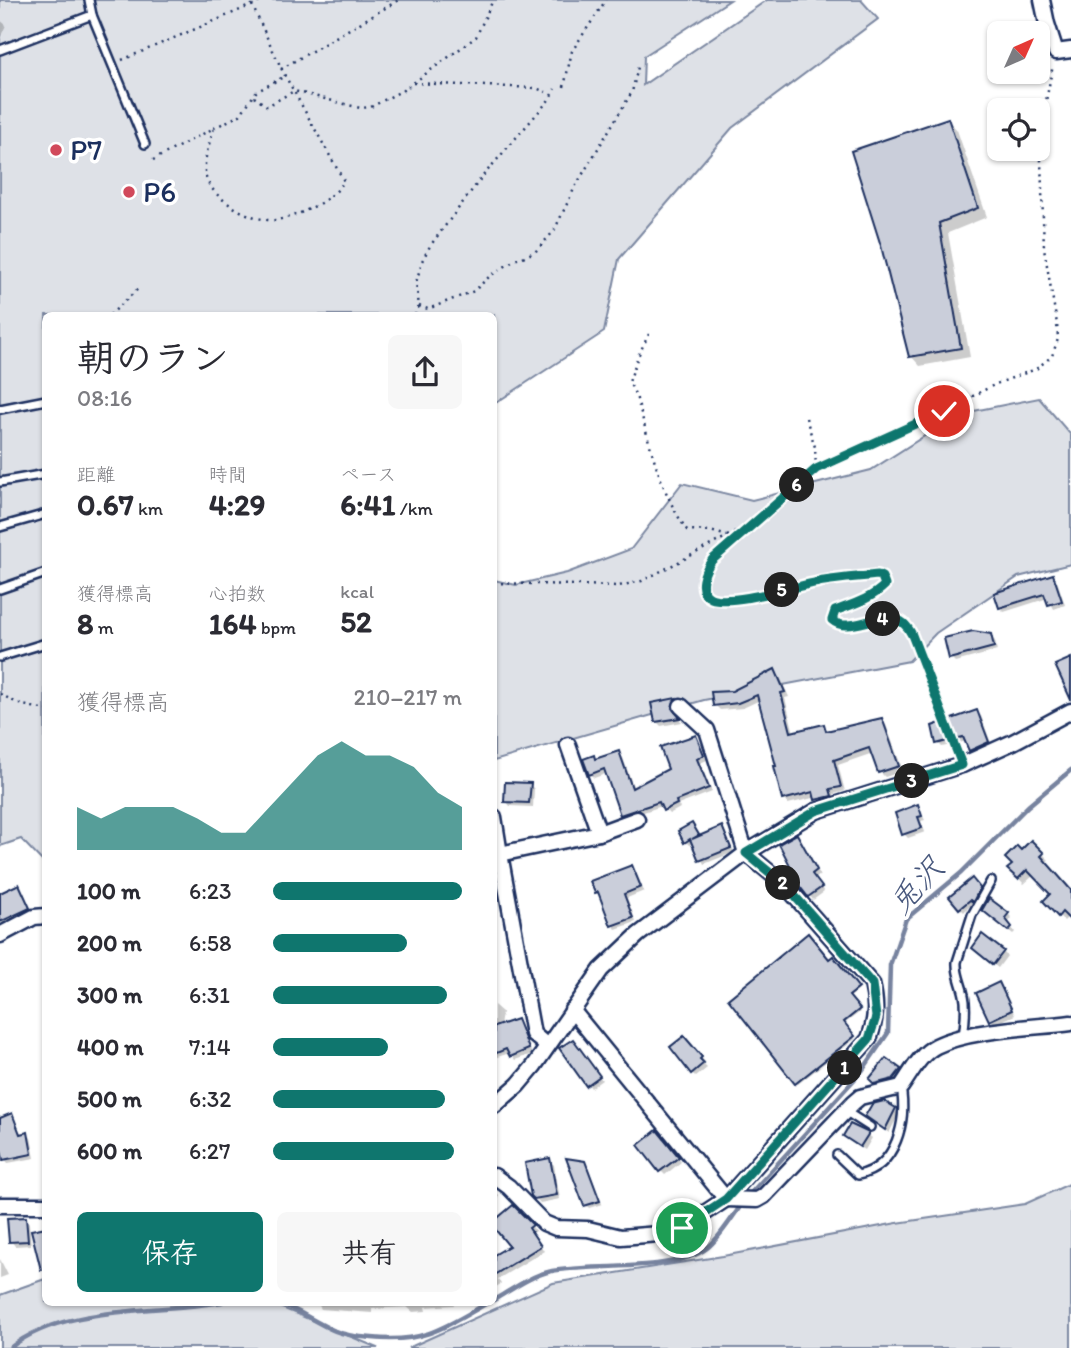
<!DOCTYPE html>
<html lang="ja">
<meta charset="utf-8">
<style>
body{margin:0;font-family:Itim,"Klee One",sans-serif;background:#f7f7f7;color:#2b2b33;height:100vh;display:flex;flex-direction:column;font-size:26px;white-space:nowrap}
*{box-sizing:border-box;margin:0}
p{font-size:23px;color:#7c7c81}
.icon{flex:none;width:38px;height:38px;fill:none;stroke:currentColor;stroke-width:2;stroke-linecap:round;stroke-linejoin:round}
.map{position:relative;flex:1;overflow:hidden}
.panel{position:absolute;left:42px;top:312px;width:455px;height:994px;display:flex;flex-direction:column;background:#fff;border-radius:10px;box-shadow:0 2px 5px #0004}
.panel>*{flex:none}
.needle{width:46px;rotate:45deg}
.buttons{position:absolute;left:987px;top:21px;display:grid;gap:14px}
.buttons a{display:grid;place-items:center;width:63px;height:63px;border-radius:10px;background:#fff;box-shadow:0 2px 5px #0004;font-size:35px}
.pin{position:absolute;display:grid;place-items:center;width:60px;height:60px;color:#fff;margin:-30px;border:4px solid #fff;border-radius:50%;box-shadow:0 2px 7px #0007}
.km{position:absolute;width:35px;height:35px;margin:-18px;border-radius:50%;background:#222;color:#fff;font-size:19px;line-height:35px;text-align:center}
.round{display:grid;place-items:center;flex:none;width:74px;height:74px;border-radius:10px;background:#f7f7f7}
.summary{display:flex;align-items:center;justify-content:space-between;height:119px;padding:0 35px}
h1{font-size:38px;font-weight:700;line-height:52px}
.metrics{display:grid;grid-template-columns:repeat(3,1fr);gap:10px;height:119px;padding:7px 35px}
.metrics div{display:grid;align-content:center}
.metrics b{font-size:30px;font-weight:700}
.metrics small{font-size:19px;font-weight:400}
.metrics p{font-size:19px}
.chart{height:196px;padding:14px 35px}
.chart p{display:flex;justify-content:space-between}
.chart svg{width:100%;height:126px;margin-top:7px;fill:#0f766e;opacity:.7}
.cta{display:flex;gap:14px;margin-top:auto;padding:14px 35px}
.cta a{flex:1;height:80px;border-radius:10px;background:#0f766e;color:#fff;font-size:28px;font-weight:700;line-height:80px;text-align:center}
.cta a+a{background:#f7f7f7;color:#2b2b33}
ul{padding:0 35px;list-style:none;font-size:23px}
li{display:grid;grid-template-columns:112px 84px 1fr;align-items:center;height:52px}
li i{height:18px;border-radius:9px;background:#0f766e}
.map>svg:first-child{display:block}
</style>
<div class="map">
<svg width="1071" height="1348" viewBox="0 0 1071 1348">
<rect width="100%" height="100%" fill="#fff"/>
<filter id="ink" filterUnits="userSpaceOnUse"><feTurbulence type="fractalNoise" baseFrequency=".0143" numOctaves="2"/><feDisplacementMap in="SourceGraphic" scale="14" xChannelSelector="R" yChannelSelector="G"/><feConvolveMatrix kernelMatrix="1 2 1 2 8 2 1 2 1" color-interpolation-filters="sRGB"/></filter>
<g filter="url(#ink)">
<g fill="#dee1e7" stroke="#7c88a2" stroke-width="2">
<polygon points="0,0 730,0 644,56 643,85 767,0 861,0 878,19 732,128 619,259 604,332 494,404 494,315 46,315 45,864 21,839 0,846"/>
<polygon points="1039,398 1071,435 1071,564 1018,577 936,633 909,661 704,700 494,761 494,580 516,585 567,573 631,549 682,483 752,500 871,470 959,414"/>
<polygon points="1071,1183 1071,1348 408,1348 553,1283 723,1256 897,1223 1025,1204"/>
<polygon points="45,1279 46,1302 268,1302 378,1348 0,1348 0,1295"/>
</g>
<g fill="#0003">
<polygon points="0,20 6,25 0,38"/>
<polygon points="948,120 957,130 987,217 948,233 970,357 920,366 911,356"/>
<polygon points="1053,576 1057,581 1065,605 1054,609 1048,598 1004,612 1000,608"/>
<polygon points="990,636 995,641 997,651 955,662 951,658"/>
<polygon points="775,672 780,677 789,697 785,698 794,733 824,726 829,731 881,720 886,725 903,771 885,777 880,772 873,753 838,765 845,791 834,794 836,801 822,804 817,797 788,804 783,799 778,767 760,700 743,708 720,710 715,705 732,693"/>
<polygon points="675,700 679,704 675,714 682,722 661,726 657,722"/>
<polygon points="977,712 981,716 992,746 974,754 967,741 942,747 938,743"/>
<polygon points="695,737 707,760 700,763 712,792 678,805 680,808 669,814 662,806 625,818 621,814 608,773 594,778 590,774 593,757 597,760 619,753 623,758 634,789 670,770"/>
<polygon points="530,785 534,789 533,807 510,806 506,801"/>
<polygon points="917,806 925,820 921,821 925,832 908,838 904,834"/>
<polygon points="692,825 700,837 722,828 734,852 704,864 694,843 689,845 686,842"/>
<polygon points="797,836 820,875 815,879 824,892 813,900 809,895"/>
<polygon points="1031,842 1049,860 1046,862 1071,891 1071,918 1069,916 1064,921 1045,901 1052,894 1034,875 1024,884 1010,869"/>
<polygon points="632,867 644,891 627,898 636,922 616,929 613,925 602,897 597,892"/>
<polygon points="976,885 983,893 964,912 960,908"/>
<polygon points="18,886 33,912 5,926 0,920 0,895"/>
<polygon points="989,914 1008,914 1012,918 1008,923 1015,932 1013,934"/>
<polygon points="978,952 1003,952 1007,956 998,968"/>
<polygon points="834,960 859,990 849,998 860,1012 844,1024 855,1039 798,1084 730,999"/>
<polygon points="999,985 1015,1015 995,1024 991,1020"/>
<polygon points="494,1005 502,1012 500,1027 516,1021 520,1025 532,1054 515,1060 510,1053 494,1058"/>
<polygon points="688,1042 705,1062 703,1064 707,1068 696,1077 692,1073"/>
<polygon points="577,1045 602,1080 591,1088 562,1049"/>
<polygon points="900,1070 904,1075 898,1083 879,1087 871,1079"/>
<polygon points="884,1103 899,1114 889,1133 867,1116"/>
<polygon points="12,1115 22,1135 28,1134 31,1138 35,1158 8,1163 5,1159 0,1136 0,1117 2,1119"/>
<polygon points="867,1134 872,1138 865,1150 845,1136"/>
<polygon points="661,1136 681,1162 665,1175 661,1171"/>
<polygon points="549,1160 554,1165 560,1199 540,1203 533,1195"/>
<polygon points="584,1163 588,1167 602,1204 589,1208 586,1205"/>
<polygon points="494,1190 499,1195 494,1207"/>
<polygon points="513,1207 536,1231 533,1233 544,1251 498,1279 501,1284 494,1288 494,1257 512,1246"/>
<polygon points="25,1218 29,1223 31,1245 15,1246 11,1241"/>
<polygon points="0,1259 8,1275 0,1278"/>
<polygon points="317,1302 453,1302 454,1305 425,1307 426,1311 413,1312 407,1307 372,1309 372,1313 321,1309"/>
</g>
<g fill="none" stroke-linecap="round" stroke-linejoin="round">
<g stroke="#77839f" stroke-width="4.5">
<polyline points="749,1195 862,1071 888,1033 890,965 906,919 961,873 1028,806 1071,770"/>
<path d="M494 1300C511 1290 531 1275 552 1271 590 1264 677 1272 707 1248 721 1237 732 1216 744 1202"/>
<path d="M276 1302C298 1309 314 1322 335 1331 347 1336 359 1337 372 1338 424 1344 447 1326 489 1302"/>
<path d="M10 1348C62 1305 157 1313 222 1302"/>
</g>
</g>
<g fill="#caceda" stroke="#1b2f5e" stroke-width="2">
<polygon points="948,118 978,208 939,223 961,348 909,357 881,246 851,151"/>
<polygon points="1053,574 1062,601 1048,605 1044,594 999,608 994,593"/>
<polygon points="973,631 991,634 994,647 949,659 944,638"/>
<polygon points="1071,658 1071,700 1055,665"/>
<polygon points="775,669 785,692 781,693 791,732 824,724 826,731 882,718 899,766 878,773 869,748 834,760 841,787 830,789 832,796 815,800 813,792 782,800 774,766 776,766 757,695 738,703 713,706 711,692 732,691"/>
<polygon points="676,698 672,708 680,718 655,722 651,703"/>
<polygon points="977,710 989,742 969,751 963,737 936,744 932,726"/>
<polygon points="696,735 704,755 697,759 709,788 676,801 677,804 663,811 659,802 620,815 604,769 589,775 583,759 594,755 595,759 619,751 632,788 668,769 660,747"/>
<polygon points="505,782 531,783 529,803 504,802"/>
<polygon points="918,804 922,816 918,817 922,828 902,835 895,813"/>
<polygon points="692,823 699,835 692,839 722,826 731,848 699,861 690,839 684,843 678,831"/>
<polygon points="797,834 817,870 812,874 822,887 808,897 794,879 796,877 779,844"/>
<polygon points="1031,840 1044,853 1041,856 1071,890 1071,921 1062,912 1058,917 1043,901 1050,894 1027,870 1018,879 1007,869 1012,865 1005,858 1017,846 1021,850"/>
<polygon points="632,865 641,887 624,894 633,918 611,926 598,892 595,893 590,881"/>
<polygon points="972,878 980,888 973,902 970,900 959,909 949,897"/>
<polygon points="19,884 30,908 0,922 0,893"/>
<polygon points="989,898 1009,913 1005,918 1012,927 1008,931 982,910"/>
<polygon points="808,933 829,959 833,956 859,988 849,996 860,1009 844,1022 855,1036 795,1084 728,999"/>
<polygon points="982,934 1004,951 993,965 972,948"/>
<polygon points="999,982 1012,1010 989,1021 976,993"/>
<polygon points="517,1019 529,1049 510,1057 506,1049 494,1054 494,1027"/>
<polygon points="684,1036 702,1057 700,1059 704,1063 691,1074 670,1047"/>
<polygon points="573,1039 600,1076 586,1086 559,1048"/>
<polygon points="886,1058 901,1069 893,1079 874,1084 869,1079"/>
<polygon points="884,1101 896,1108 885,1130 865,1116 872,1104"/>
<polygon points="12,1113 20,1134 28,1132 32,1154 3,1160 0,1145 0,1118"/>
<polygon points="850,1124 869,1133 860,1147 843,1136"/>
<polygon points="657,1130 679,1157 659,1172 638,1145"/>
<polygon points="550,1158 557,1195 534,1199 531,1196 525,1163"/>
<polygon points="566,1158 585,1161 600,1201 584,1206"/>
<polygon points="513,1205 533,1225 529,1228 541,1246 494,1275 494,1255 509,1246 494,1228 494,1221"/>
<polygon points="26,1217 28,1241 9,1242 7,1218"/>
<polygon points="46,1227 46,1269 41,1270 31,1230"/>
</g>
<g fill="none" stroke-linecap="round" stroke-linejoin="round">
<g stroke="#1b2f5e" stroke-width="12">
<g id="lane">
<polyline points="89,0 92,15 145,144"/>
<polyline points="0,50 92,15"/>
<polyline points="0,409 46,400"/>
<polyline points="0,482 46,474"/>
<polyline points="0,527 46,514"/>
<polyline points="0,589 46,573"/>
<polyline points="0,657 46,643"/>
<path d="M963 1036C965 1023 967 1008 964 995 962 984 956 974 957 962L972 915 991 881"/>
<polyline points="845,1111 870,1127"/>
<path d="M837 1155 858 1175C897 1167 907 1121 901 1087"/>
</g>
</g>
<g stroke="#1b2f5e" stroke-width="19">
<g id="street">
<polyline points="1042,0 1047,24 1056,52 1071,50"/>
<polyline points="568,745 599,833"/>
<polyline points="494,817 500,854 599,833 637,819"/>
<polyline points="494,854 500,854 533,1034 547,1046"/>
<polyline points="0,935 34,917 46,916"/>
<polyline points="572,1010 726,1199"/>
<polyline points="494,1106 518,1085 534,1066 601,970 638,935 746,853 816,811 962,765 1013,742 1071,711"/>
<path d="M494 1176 509 1187 544 1223 556 1228 588 1229 621 1237 659 1234 682 1228 726 1199 869 1039C876 1020 877 1004 872 984L785 885 746 853 707 730 681 706"/>
<path d="M726 1199 757 1200 764 1196 853 1103 860 1097 901 1087C911 1073 920 1054 936 1046 970 1029 1033 1028 1071 1023"/>
<polyline points="0,1205 46,1205"/>
</g>
</g>
<g stroke="#1b2f5e" stroke-width="2.5" stroke-dasharray="2 5" stroke-linecap="butt">
<polyline points="122,60 264,0"/>
<polyline points="281,69 399,0"/>
<polyline points="413,83 536,88 546,92"/>
<polyline points="564,87 572,51 606,0"/>
<polyline points="254,97 267,106 294,91 360,108 371,107 405,89 476,37 493,0"/>
<polyline points="214,128 240,115 256,92 285,76"/>
<path d="M153 160 214 128C210 141 204 158 205 171 205 196 253 223 276 220 297 217 334 200 344 181L283 72 252 5"/>
<polyline points="419,306 428,309 474,291 490,276 515,260 535,252 554,231 575,187 632,92 638,67"/>
<polyline points="110,315 140,287"/>
<polyline points="415,315 419,306 416,283 422,261 430,246 482,177 548,101 555,89"/>
<path d="M649 334 638 356 629 382 636 396C650 442 659 491 687 530L710 531 728 536"/>
<polyline points="806,418 815,447 816,469"/>
<polyline points="494,583 619,586 642,581 753,523"/>
<polyline points="0,694 19,704 46,710"/>
<path d="M957 753 912 635C909 628 905 621 897 619 884 615 854 623 840 625L832 620 835 611C853 604 871 599 885 585L882 577 879 575C861 577 842 578 824 581 799 585 734 606 712 598 694 591 705 570 712 560L816 469 944 411 996 384 1036 369 1052 356 1058 339 1057 324 1044 248 1040 132 1053 65"/>
</g>
<use href="#lane" stroke="#fff" stroke-width="7"/>
<use href="#street" stroke="#fff" stroke-width="14"/>
</g>
</g>
<g fill="none" stroke-linecap="round" stroke-linejoin="round" filter="url(#ink)">
<g stroke="#fff" stroke-width="14">
<path id="route" d="M682 1228 726 1199 869 1039 876 1017 872 984 785 885 746 853 816 811 962 765 912 635C894 596 853 639 832 620L835 611C853 604 871 599 885 585L882 577 878 575C860 577 842 578 824 581 799 585 733 606 711 598 695 591 705 570 712 560L816 469 944 411"/>
</g>
<use href="#route" stroke="#0f766e" stroke-width="9"/>
</g>
<g fill="#d1495b" stroke="#fff" stroke-width="2.5">
<circle cx="56" cy="150" r="7"/>
<circle cx="129" cy="192" r="7"/>
</g>
<g text-anchor="middle" stroke-width="7" stroke-linejoin="round" paint-order="stroke">
<g font-size="30" fill="#1b2f5e" stroke="#fff" text-anchor="start">
<text x="70" y="160">P7</text>
<text x="143" y="202">P6</text>
</g>
<g font-size="32" font-style="italic" fill="#49597e" stroke="#fff">
<text transform="translate(916 885) rotate(-47)" y="11">兎沢</text>
</g>
</g>
</svg>
<div class="buttons">
<a><svg class="needle" viewBox="-14 -14 28 28"><path d="M0-13l5 13h-10z" fill="#e53935"/><path d="M0 13l5-13h-10z" fill="#7c7c81"/></svg></a>
<a><svg class="icon" aria-label="locate" viewBox="0 0 24 24"><circle cx="12" cy="12" r="6"/><path d="M12 2v4M12 18v4M2 12h4M18 12h4"/></svg></a>
</div>
<div class="pin" style="left:682px;top:1228px;background:#1e9e55"><svg class="icon" aria-label="arrive" viewBox="0 0 24 24"><path d="M6 21V4h12l-3 4 3 4H6"/></svg></div>
<div class="pin" style="left:944px;top:411px;background:#d93025"><svg class="icon" aria-label="check" viewBox="0 0 24 24"><path d="M5 12l5 5 9-10"/></svg></div>
<b class="km" style="left:845px;top:1068px">1</b>
<b class="km" style="left:783px;top:883px">2</b>
<b class="km" style="left:912px;top:781px">3</b>
<b class="km" style="left:883px;top:619px">4</b>
<b class="km" style="left:782px;top:590px">5</b>
<b class="km" style="left:797px;top:485px">6</b>
<section class="panel">
<div class="summary"><div><h1>朝のラン</h1><p>08:16</p></div><a class="round"><svg class="icon" aria-label="share" viewBox="0 0 24 24"><path d="M12 15V3M7 8l5-5 5 5M5 13v7h14v-7"/></svg></a></div>
<div class="metrics">
<div><p>距離</p><b>0.67<small> km</small></b></div>
<div><p>時間</p><b>4:29</b></div>
<div><p>ペース</p><b>6:41<small> /km</small></b></div>
</div>
<div class="metrics">
<div><p>獲得標高</p><b>8<small> m</small></b></div>
<div><p>心拍数</p><b>164<small> bpm</small></b></div>
<div><p>kcal</p><b>52</b></div>
</div>
<div class="chart"><p><span>獲得標高</span>210–217 m</p>
<svg viewBox="0 0 160 44" preserveAspectRatio="none"><path d="M0 44V29L10 33L20 29L30 29L40 29L50 33L60 38L70 38L80 29L90 20L100 11L110 6L120 11L130 11L140 15L150 24L160 29V44z"/></svg>
</div>
<ul>
<li><b>100 m</b>6:23<i style="width:100%"></i></li>
<li><b>200 m</b>6:58<i style="width:71%"></i></li>
<li><b>300 m</b>6:31<i style="width:92%"></i></li>
<li><b>400 m</b>7:14<i style="width:61%"></i></li>
<li><b>500 m</b>6:32<i style="width:91%"></i></li>
<li><b>600 m</b>6:27<i style="width:96%"></i></li>
</ul>
<div class="cta"><a>保存</a><a>共有</a></div>
</section>
</div>
